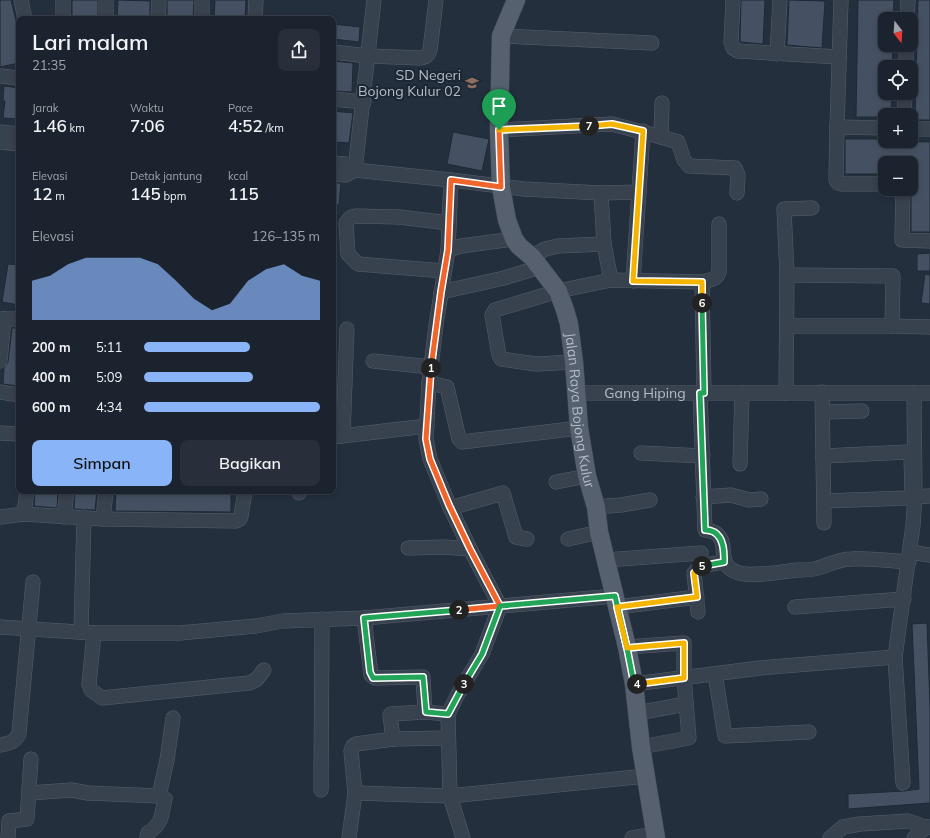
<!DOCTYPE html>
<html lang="id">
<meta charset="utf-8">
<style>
body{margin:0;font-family:Mulish,sans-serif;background:#282f3a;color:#f1f3f6;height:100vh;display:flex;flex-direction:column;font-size:15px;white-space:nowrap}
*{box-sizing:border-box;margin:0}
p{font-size:13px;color:#a0a4aa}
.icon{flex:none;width:22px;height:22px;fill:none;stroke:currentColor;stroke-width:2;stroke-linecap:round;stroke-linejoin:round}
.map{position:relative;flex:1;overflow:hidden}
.panel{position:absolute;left:16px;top:16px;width:320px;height:478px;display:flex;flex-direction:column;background:#1b232e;border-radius:8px;box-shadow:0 2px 6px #0003,0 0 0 1px #39404a}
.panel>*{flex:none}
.needle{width:26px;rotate:163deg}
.tools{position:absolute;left:878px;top:12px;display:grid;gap:8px}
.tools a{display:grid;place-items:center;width:40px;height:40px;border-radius:8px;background:#1b232e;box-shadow:0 2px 6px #0003,0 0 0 1px #39404a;font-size:20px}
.pin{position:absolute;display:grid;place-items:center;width:34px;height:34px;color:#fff;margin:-41px -17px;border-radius:50% 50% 50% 0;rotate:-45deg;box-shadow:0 0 4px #0007}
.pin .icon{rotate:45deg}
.km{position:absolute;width:20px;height:20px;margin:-10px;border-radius:50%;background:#222;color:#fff;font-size:11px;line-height:20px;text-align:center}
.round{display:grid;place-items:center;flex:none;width:42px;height:42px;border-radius:8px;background:#282f3a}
.summary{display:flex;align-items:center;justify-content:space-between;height:68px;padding:0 16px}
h1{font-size:22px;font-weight:600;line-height:30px}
.figures{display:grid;grid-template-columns:repeat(3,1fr);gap:6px;height:68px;padding:4px 16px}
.figures div{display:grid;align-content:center}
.figures b{font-size:17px;font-weight:600}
.figures small{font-size:11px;font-weight:400}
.figures p{font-size:11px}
.chart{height:112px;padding:8px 16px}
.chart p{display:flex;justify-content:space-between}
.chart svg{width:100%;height:72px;margin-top:4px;fill:#8ab4f8;opacity:.7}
.cta{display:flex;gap:8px;margin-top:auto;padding:8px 16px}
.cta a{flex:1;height:46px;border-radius:8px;background:#8ab4f8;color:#111;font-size:16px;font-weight:600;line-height:46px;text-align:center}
.cta a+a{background:#282f3a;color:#f1f3f6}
ul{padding:0 16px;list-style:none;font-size:13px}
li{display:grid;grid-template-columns:64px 48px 1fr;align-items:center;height:30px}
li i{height:10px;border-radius:5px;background:#8ab4f8}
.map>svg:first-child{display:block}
</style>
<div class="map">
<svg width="930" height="838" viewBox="0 0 930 838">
<rect width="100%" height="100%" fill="#242f3e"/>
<g fill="#455162" stroke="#1f2835">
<polygon points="0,0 11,0 19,33 19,63 0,67"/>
<rect x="72" y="0" width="26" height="19"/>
<polygon points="118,0 150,1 150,19 117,19"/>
<polygon points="167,0 194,0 193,19 167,19"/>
<polygon points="215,0 246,0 245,19 214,19"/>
<polygon points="741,0 765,0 763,44 740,42"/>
<polygon points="789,0 825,1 822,48 787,45"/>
<polygon points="858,0 894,0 893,19 885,19 885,45 893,45 892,67 885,67 885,93 892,93 891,115 885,115 885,117 856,117"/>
<polygon points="918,0 930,0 930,120 915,120"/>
<polygon points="333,24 360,27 359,42 333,39"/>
<polygon points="333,61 353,63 352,92 333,91"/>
<polygon points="4,86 19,88 19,119 3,118 5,101 3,101"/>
<polygon points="333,111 353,113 349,143 333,142"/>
<polygon points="453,132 489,139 482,171 447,164"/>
<polygon points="845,139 885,139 885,141 930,142 930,232 911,232 911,156 895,156 895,163 885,163 885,174 845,174"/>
<polygon points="333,183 341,183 339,205 333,205"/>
<polygon points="930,253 930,271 917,271 917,254"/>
<polygon points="8,264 19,265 19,305 2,302"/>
<polygon points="925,274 930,275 930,304 921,303"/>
<polygon points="12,328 19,328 18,386 3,384 4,368 8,362"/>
<polygon points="35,491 58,491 57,508 34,506"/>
<polygon points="75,491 97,491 95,510 74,509"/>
<polygon points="116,491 231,491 231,512 115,511"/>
<polygon points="927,623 930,706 930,803 848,809 848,794 904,791 919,789 912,624"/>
</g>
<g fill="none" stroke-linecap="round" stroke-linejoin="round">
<g stroke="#565f6c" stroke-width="15">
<g id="minor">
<polyline points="21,0 25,19"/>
<polyline points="63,0 63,19"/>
<polyline points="733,0 731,42 733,48 738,51 839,57"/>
<polyline points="841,0 837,127 836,180 838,183 841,184 885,184"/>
<polyline points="106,19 106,0"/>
<polyline points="158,19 159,0"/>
<polyline points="202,19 202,0"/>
<polyline points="255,19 256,0"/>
<polyline points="907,19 908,0"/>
<polyline points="501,36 652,43"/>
<path d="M333 52 368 56 421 58C426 57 428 56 430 50L436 0"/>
<polyline points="777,54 780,0"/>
<polyline points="906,67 906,45"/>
<polyline points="0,76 19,78"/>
<polyline points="333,99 364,102"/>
<polyline points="662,103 661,137 678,142 684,160 689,166 735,168 738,175 737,193"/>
<polyline points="904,115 905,93"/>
<polyline points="837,127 885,128"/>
<polyline points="911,129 930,129"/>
<polyline points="499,130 612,124 661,137"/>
<polyline points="0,132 19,134"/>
<polyline points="0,142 19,144"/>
<polyline points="333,163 346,164 355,170 451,180 524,189 601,193 639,192"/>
<polyline points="355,170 374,0"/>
<polyline points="333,174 346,175 355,170"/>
<polyline points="451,180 448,250 436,325 429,383 426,439 430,459 449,505 470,549 500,606 482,654 458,694 448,714 450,796 463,838"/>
<polyline points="903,189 902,240 930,241"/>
<polyline points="601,193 604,244"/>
<polyline points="448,250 461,246 514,239"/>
<polyline points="532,257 545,249 558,246 604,244 611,280"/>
<polyline points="444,271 358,264 348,254 346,223 351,217 356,216 399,217 449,223"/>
<polyline points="787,275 893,276 892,326"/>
<polyline points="633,281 643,131"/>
<polyline points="702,282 704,393"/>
<polyline points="441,292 504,278 540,267"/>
<polyline points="0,319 19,319"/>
<polyline points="787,326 892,326 930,327"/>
<polyline points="0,361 4,319"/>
<polyline points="373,361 431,367"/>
<path d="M574 362 536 364 501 359 499 355 492 315 495 310 558 291 611 280 702 282C709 280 717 280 719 272V224"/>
<polyline points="429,383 447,387 459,439 462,442 579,428"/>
<polyline points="0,392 19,395"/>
<polyline points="822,392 824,523"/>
<path id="s1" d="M576 393H930"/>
<path d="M700 393 705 530C708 530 711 531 714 532 732 542 713 565 739 573 754 577 781 572 797 570 804 570 812 570 818 568 829 565 839 559 851 559 870 558 890 561 909 562"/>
<polyline points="786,393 787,275 784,209 812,208"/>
<polyline points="823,412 862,411"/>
<polyline points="0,433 19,434"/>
<polyline points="343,435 347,329"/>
<polyline points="333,437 427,426"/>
<polyline points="641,453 703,456"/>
<polyline points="823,456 908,452 911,456 912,494 910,497 907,498 824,501"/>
<polyline points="740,464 742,393"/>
<polyline points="556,482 587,476"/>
<polyline points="299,493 299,491"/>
<polyline points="703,497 731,495 749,500 761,499"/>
<polyline points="915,497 930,496"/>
<polyline points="596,507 621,505 650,500"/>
<polyline points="450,508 503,493 516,537 527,539"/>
<polyline points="24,514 27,491"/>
<polyline points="0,517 24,514 103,519 236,521 240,519 241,516 245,491"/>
<polyline points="64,517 67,491"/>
<polyline points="103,519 106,491"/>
<polyline points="568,539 599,532"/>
<polyline points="408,548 444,547 470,549"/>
<polyline points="910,552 930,555"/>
<polyline points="606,560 701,553"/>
<polyline points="617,607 697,597"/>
<polyline points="795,607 904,599"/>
<path d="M698 612 694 573C702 564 712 564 725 562"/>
<polyline points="364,618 371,675 375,678 423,677 425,712"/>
<polyline points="0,627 94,633 180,633 256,626 283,621 364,618 615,596"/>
<polyline points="81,632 84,517"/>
<polyline points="94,633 89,684 91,690 102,698 249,683 256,680 264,670"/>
<polyline points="627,647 684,643 684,678 689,738 641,747"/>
<polyline points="715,674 725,736 809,732"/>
<polyline points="634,684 760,668 895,657"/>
<polyline points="637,713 686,704"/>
<polyline points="393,739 390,715 391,714 425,712 448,714"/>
<path d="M0 745C8 744 17 741 19 733L33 582"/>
<polyline points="903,783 895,657 913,525 915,497 914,393"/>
<polyline points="321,790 322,619"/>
<path d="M30 793 71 790 88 793 159 796 165 799C161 816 163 823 148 833L147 838"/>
<polyline points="355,793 450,796 646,776"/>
<polyline points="159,796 167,760 173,718"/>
<polyline points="8,838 9,821 27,819 31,759"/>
<polyline points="349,838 355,793 351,751 353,746 356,744 393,739 448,738"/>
<polyline points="632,838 655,834"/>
<polyline points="830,838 843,827 860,824 908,821 926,827 930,827"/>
<polyline points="914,838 926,827"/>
</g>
</g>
<g stroke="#414a57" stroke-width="19">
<g id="major">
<path id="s2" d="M516 0 501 36 499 130 501 187 507 220 514 239 519 246 532 257 558 291 565 310 569 324 574 362 579 428 587 476 596 507 599 532 627 647 634 684 641 747 656 838"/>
</g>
</g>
<use href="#minor" stroke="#38414e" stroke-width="14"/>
<use href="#major" stroke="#56606e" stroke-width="18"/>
</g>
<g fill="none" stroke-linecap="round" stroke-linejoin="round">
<g stroke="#fff" stroke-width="8">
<polyline id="split-1" points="431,368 441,292 448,250 451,180 501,187 499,130"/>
</g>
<g stroke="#fff" stroke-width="8">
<polyline id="split-2" points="431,368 426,439 430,459 449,505 470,549 500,606 459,610"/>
</g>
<g stroke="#fff" stroke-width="8">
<polyline id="split-3" points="459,610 364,618 370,672 373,678 423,677 426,712 448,714 464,684"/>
</g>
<g stroke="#fff" stroke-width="8">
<polyline id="split-4" points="464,684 482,654 500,606 615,596 627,648 634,684 637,684"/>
</g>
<g stroke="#fff" stroke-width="8">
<polyline id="split-5" points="637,684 684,678 684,643 627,648 617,607 697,597 694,573 702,566"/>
</g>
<g stroke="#fff" stroke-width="8">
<path id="split-6" d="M702 566 724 562C724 552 724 538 714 532 712 531 707 530 705 530L700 393H704L702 303"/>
</g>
<g stroke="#fff" stroke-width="8">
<polyline id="split-7" points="589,126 612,124 643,131 633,281 702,282 702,303"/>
</g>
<g stroke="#fff" stroke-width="8">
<polyline id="split-8" points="499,130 589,126"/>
</g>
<use href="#split-1" stroke="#f0652b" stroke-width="5"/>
<use href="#split-2" stroke="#f0652b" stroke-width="5"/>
<use href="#split-3" stroke="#22a559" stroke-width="5"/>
<use href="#split-4" stroke="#22a559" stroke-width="5"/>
<use href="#split-5" stroke="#f5b400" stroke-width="5"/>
<use href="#split-6" stroke="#22a559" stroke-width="5"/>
<use href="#split-7" stroke="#f5b400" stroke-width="5"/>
<use href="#split-8" stroke="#f5b400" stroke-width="5"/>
</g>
<defs>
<g id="school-bare" transform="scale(1.08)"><path d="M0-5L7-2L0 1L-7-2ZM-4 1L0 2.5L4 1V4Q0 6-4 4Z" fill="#8d6e63" stroke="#1d2633" stroke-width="2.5" paint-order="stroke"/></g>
</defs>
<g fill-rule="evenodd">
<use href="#school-bare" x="472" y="83"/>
</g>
<g text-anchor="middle" stroke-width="4" stroke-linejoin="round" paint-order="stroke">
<g font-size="14" fill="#b4bcc9" stroke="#1d2633" text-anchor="end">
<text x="461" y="80">SD Negeri<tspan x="461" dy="16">Bojong Kulur 02</tspan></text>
</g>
<g font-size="14" fill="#b4bcc9" stroke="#1d2633">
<text dy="5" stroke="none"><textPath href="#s1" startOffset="69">Gang Hiping</textPath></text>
<text dy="5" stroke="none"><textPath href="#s2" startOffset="434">Jalan Raya Bojong Kulur</textPath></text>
</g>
</g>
</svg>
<div class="tools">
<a><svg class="needle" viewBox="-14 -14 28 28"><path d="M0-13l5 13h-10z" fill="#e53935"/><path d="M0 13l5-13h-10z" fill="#a0a4aa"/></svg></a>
<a><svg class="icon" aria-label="locate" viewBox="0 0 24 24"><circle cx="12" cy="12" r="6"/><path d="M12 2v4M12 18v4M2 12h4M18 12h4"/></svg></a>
<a>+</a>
<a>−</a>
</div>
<div class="pin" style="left:499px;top:130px;background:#1e9e55"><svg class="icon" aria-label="arrive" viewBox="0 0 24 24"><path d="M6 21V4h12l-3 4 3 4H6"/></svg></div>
<b class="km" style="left:431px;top:368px">1</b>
<b class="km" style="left:459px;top:610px">2</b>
<b class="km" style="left:464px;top:684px">3</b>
<b class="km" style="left:637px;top:684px">4</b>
<b class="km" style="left:702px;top:566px">5</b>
<b class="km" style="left:702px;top:303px">6</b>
<b class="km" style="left:589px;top:126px">7</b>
<section class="panel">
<div class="summary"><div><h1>Lari malam</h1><p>21:35</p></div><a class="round"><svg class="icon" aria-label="share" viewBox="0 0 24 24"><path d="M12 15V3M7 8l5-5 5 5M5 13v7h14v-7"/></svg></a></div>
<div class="figures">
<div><p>Jarak</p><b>1.46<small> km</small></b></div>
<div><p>Waktu</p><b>7:06</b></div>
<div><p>Pace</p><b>4:52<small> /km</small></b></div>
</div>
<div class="figures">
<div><p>Elevasi</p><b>12<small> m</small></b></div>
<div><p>Detak jantung</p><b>145<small> bpm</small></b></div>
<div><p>kcal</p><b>115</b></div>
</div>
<div class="chart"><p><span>Elevasi</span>126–135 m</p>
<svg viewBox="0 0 160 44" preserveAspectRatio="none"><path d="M0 44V20L10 17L20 10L30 6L40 6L50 6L60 6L70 10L80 20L90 31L100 38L110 34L120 20L130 13L140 10L150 17L160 20V44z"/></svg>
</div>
<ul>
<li><b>200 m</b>5:11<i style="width:60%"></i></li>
<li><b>400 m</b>5:09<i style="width:62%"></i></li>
<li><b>600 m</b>4:34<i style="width:100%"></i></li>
</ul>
<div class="cta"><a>Simpan</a><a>Bagikan</a></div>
</section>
</div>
